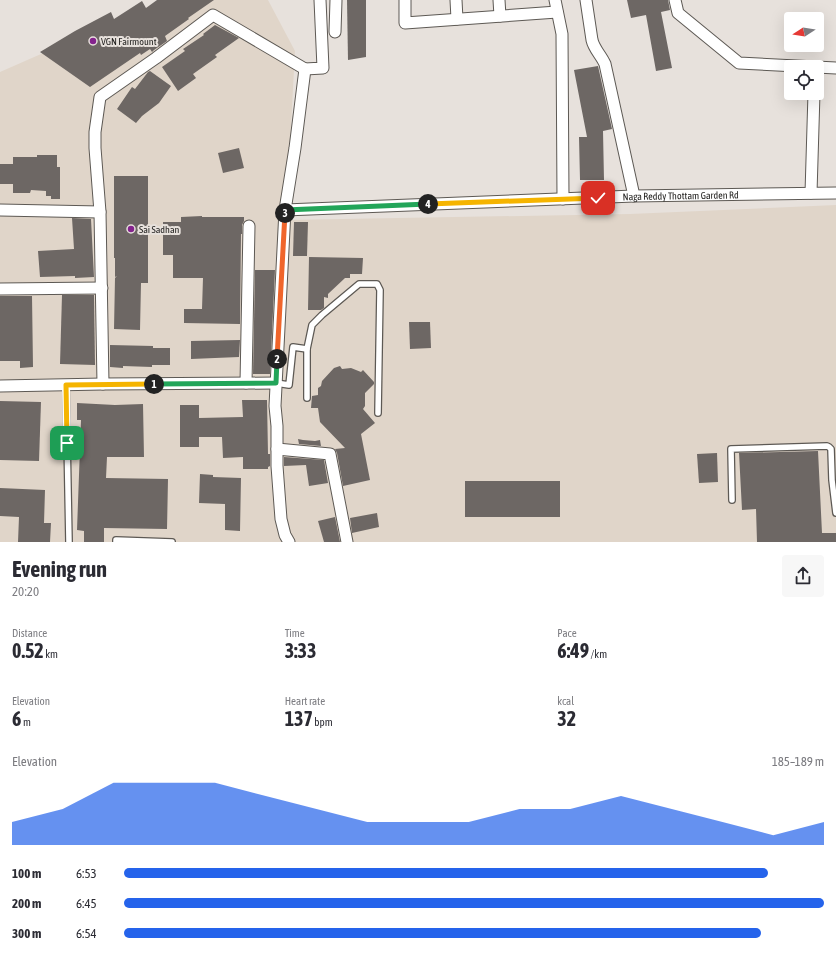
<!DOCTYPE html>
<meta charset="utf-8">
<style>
body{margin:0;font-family:"Asap Condensed",sans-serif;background:#f7f7f7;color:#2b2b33;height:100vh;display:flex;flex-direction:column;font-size:15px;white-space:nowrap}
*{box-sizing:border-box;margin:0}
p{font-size:13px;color:#7c7c81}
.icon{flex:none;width:22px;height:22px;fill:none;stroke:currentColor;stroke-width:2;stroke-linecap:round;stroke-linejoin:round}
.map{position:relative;height:542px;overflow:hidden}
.details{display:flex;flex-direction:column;background:#fff;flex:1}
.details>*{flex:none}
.needle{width:26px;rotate:258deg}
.controls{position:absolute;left:784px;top:12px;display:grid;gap:8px}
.controls a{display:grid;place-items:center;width:40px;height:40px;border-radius:4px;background:#fff;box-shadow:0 4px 16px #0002;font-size:20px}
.pin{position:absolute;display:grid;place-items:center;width:34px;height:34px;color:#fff;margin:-17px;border-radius:8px;box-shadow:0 2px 6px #0006}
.km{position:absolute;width:20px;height:20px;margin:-10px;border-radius:50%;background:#222;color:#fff;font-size:11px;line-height:20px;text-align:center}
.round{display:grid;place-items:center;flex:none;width:42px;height:42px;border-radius:4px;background:#f7f7f7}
.overview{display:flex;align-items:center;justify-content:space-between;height:68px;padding:0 12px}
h1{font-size:22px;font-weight:700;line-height:30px}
.metrics{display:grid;grid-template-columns:repeat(3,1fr);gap:6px;height:68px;padding:4px 12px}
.metrics div{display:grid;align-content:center}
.metrics b{font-size:20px;font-weight:700}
.metrics small{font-size:11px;font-weight:400}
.metrics p{font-size:11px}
.chart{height:112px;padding:8px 12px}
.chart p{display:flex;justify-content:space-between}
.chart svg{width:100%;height:72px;margin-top:4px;fill:#2563eb;opacity:.7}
ul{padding:0 12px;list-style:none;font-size:13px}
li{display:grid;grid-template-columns:64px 48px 1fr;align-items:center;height:30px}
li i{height:10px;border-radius:5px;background:#2563eb}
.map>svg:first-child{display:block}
</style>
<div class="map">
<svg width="836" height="542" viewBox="0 0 836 542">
<rect width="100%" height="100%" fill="#e7e1dc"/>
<polygon fill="#e0d5c9" points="164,0 268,0 295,51 286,220 630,214 836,205 836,542 0,542 0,72"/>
<g fill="#6d6764">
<polygon points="157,0 214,0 188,18 189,19 165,36 167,41 154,50 152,52 150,49 141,55 140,53 90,87 40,52 75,31 111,12 114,19 142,1 146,8"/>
<polygon points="347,0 366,0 366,57 348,60"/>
<polygon points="627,0 668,0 670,10 661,12 672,68 656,71 646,15 631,18"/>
<polygon points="215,25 239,38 215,55 217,57 193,74 196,78 178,91 162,67 185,51 183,49 204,35 203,34"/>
<polygon points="598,66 612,129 603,131 604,180 580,180 579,137 587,137 574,70"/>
<polygon points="150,71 171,86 159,103 142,116 136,123 117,109 132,87 135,89 148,72"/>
<polygon points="239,148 244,168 223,173 218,153"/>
<polygon points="37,155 57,155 57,167 60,167 60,199 51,199 51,196 46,196 46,191 31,190 30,193 13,193 13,184 0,184 0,164 13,164 13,157 37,157"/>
<polygon points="114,176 148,176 148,283 141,283 140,330 114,329 115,278 117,276 115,277 115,258 114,258"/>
<polygon points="202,216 202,217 244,217 244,221 242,225 242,234 241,234 240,324 184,323 184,309 202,309 203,278 173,278 173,255 163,255 163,222 181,222 181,217"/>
<polygon points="72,218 91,219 94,277 75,278 75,276 40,277 38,251 74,249"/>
<polygon points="294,222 308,222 307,256 293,256"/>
<polygon points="309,257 363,258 362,274 350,274 350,278 345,278 328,294 328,298 324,297 324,308 321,310 308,310"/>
<polygon points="255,270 275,270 270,374 253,374"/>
<polygon points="62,295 94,295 95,365 60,364"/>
<polygon points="0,296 32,296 33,367 20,368 20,361 0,361"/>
<polygon points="409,322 430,322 431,348 410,349"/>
<polygon points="240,340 239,357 191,359 191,341"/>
<polygon points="110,345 153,346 153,348 170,348 170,365 152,365 152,367 123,366 123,368 110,367"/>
<polygon points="340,366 342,369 351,368 361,372 363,370 374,382 374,384 365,393 365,406 363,409 375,423 361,434 370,480 343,486 337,453 335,449 345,448 320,422 318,408 311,408 312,396 318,395 318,388 321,386 322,381 334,368"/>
<polygon points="242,400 267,400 268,454 270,454 270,466 268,467 268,469 243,469 243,457 223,458 222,437 199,437 199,447 180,447 180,405 199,405 199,418 243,417"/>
<polygon points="0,401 41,402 39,461 0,460"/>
<polygon points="77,403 115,405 143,404 144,457 107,457 106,478 168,479 167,529 104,528 104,542 84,542 84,531 77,530 81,420 77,420"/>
<polygon points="298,439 303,440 315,441 320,440 321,446 299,444"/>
<polygon points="818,451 822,533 836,533 836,542 757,542 756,509 742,510 739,453"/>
<polygon points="717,453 718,482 699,483 697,454"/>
<polygon points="284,457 324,460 328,483 309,486 306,465 284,466"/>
<polygon points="200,474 213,475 213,477 241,478 240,531 225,530 225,504 199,503"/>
<rect x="465" y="481" width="95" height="36"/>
<polygon points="0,488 45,490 44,523 51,523 50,542 18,542 19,517 0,516"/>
<polygon points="377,513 379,527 352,533 350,518"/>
<polygon points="335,517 340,542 324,542 318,521"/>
</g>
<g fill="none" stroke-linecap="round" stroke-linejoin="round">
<g stroke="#5d5954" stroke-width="8">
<g id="lane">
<polyline points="307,349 307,398"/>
<polyline points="276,383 289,385 293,347 307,349 312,325 322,315 359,284 377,284 380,290 378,413"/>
<polyline points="66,385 69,542"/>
<polyline points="732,500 731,449 827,446 829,447 831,449 832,480 836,513"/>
<polyline points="116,542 116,540 172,542"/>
</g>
</g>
<g stroke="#5d5954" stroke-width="13">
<g id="street">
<polyline points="405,0 405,23 557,12"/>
<polyline points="456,0 457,19"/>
<polyline points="499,0 500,16"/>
<polyline points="555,0 562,34 563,199"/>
<path d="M586 0 592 40C594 49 601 55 605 64L634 196"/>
<polyline points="675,0 678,13 739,63 836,68"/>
<polyline points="335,32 336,0"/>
<polyline points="305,69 323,68 320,0"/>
<polyline points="811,193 814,93"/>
<polyline points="0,210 100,212"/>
<path id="s1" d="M285 210 634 196 836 193"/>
<polyline points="0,289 102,288"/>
<polyline points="246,383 249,226"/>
<polyline points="103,384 100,212 95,148 95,132 100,97 156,58 213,15 305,69 295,148 285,210 275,406 277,426 277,466 281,519 285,535 289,542"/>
<polyline points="0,386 103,384 276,383"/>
<polyline points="277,449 330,454 347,542"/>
</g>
</g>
<use href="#lane" stroke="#fff" stroke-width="5.5"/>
<use href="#street" stroke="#fff" stroke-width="11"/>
</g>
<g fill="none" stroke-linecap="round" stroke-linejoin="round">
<g stroke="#fff" stroke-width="8">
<polyline id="split-1" points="67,443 66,385 154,384"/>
</g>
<g stroke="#fff" stroke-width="8">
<polyline id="split-2" points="154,384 276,383 277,359"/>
</g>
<g stroke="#fff" stroke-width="8">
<polyline id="split-3" points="277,359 285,213"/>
</g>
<g stroke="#fff" stroke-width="8">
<polyline id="split-4" points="285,213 285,210 428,204"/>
</g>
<g stroke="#fff" stroke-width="8">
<polyline id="split-5" points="428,204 598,198"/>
</g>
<use href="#split-1" stroke="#f5b400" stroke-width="5"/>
<use href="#split-2" stroke="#22a559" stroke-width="5"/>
<use href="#split-3" stroke="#f0652b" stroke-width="5"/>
<use href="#split-4" stroke="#22a559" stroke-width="5"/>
<use href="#split-5" stroke="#f5b400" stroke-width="5"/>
</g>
<g fill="#84238d" stroke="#e7e1dc" stroke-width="1.5">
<circle cx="93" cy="41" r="4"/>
<circle cx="131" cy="229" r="4"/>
</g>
<g text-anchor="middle" stroke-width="4" stroke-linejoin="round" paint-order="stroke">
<g font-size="10" fill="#201f1d" stroke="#e7e1dc" text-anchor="start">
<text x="101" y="45">VGN Fairmount</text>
<text x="139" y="233">Sai Sadhan</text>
</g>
<g font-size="10" fill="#201f1d" stroke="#e7e1dc">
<text dy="4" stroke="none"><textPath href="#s1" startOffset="396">Naga Reddy Thottam Garden Rd</textPath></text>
</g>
</g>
</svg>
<div class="controls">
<a><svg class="needle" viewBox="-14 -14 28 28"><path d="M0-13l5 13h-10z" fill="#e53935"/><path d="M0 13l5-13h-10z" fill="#7c7c81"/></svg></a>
<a><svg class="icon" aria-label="locate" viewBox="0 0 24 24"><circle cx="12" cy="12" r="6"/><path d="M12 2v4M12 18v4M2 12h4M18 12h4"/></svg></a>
</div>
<div class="pin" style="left:67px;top:443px;background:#1e9e55"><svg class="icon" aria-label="arrive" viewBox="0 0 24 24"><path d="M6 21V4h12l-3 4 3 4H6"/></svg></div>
<div class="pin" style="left:598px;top:198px;background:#d93025"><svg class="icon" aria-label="check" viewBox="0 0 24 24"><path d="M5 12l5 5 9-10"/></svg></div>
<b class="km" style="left:154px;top:384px">1</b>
<b class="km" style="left:277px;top:359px">2</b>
<b class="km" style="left:285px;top:213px">3</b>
<b class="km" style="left:428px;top:204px">4</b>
</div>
<section class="details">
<div class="overview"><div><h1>Evening run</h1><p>20:20</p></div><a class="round"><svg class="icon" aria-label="share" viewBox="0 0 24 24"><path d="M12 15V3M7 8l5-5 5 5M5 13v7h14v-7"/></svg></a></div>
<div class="metrics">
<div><p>Distance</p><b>0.52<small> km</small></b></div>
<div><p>Time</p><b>3:33</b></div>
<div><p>Pace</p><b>6:49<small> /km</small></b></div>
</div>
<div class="metrics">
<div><p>Elevation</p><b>6<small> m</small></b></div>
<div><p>Heart rate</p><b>137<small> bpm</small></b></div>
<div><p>kcal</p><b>32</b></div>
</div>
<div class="chart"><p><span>Elevation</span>185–189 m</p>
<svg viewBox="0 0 160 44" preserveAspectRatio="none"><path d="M0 44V30L10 22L20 6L30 6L40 6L50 14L60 22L70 30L80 30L90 30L100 22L110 22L120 14L130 22L140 30L150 38L160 30V44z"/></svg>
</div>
<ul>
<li><b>100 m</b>6:53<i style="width:92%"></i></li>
<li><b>200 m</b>6:45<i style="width:100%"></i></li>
<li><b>300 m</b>6:54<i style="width:91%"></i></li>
</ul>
</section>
